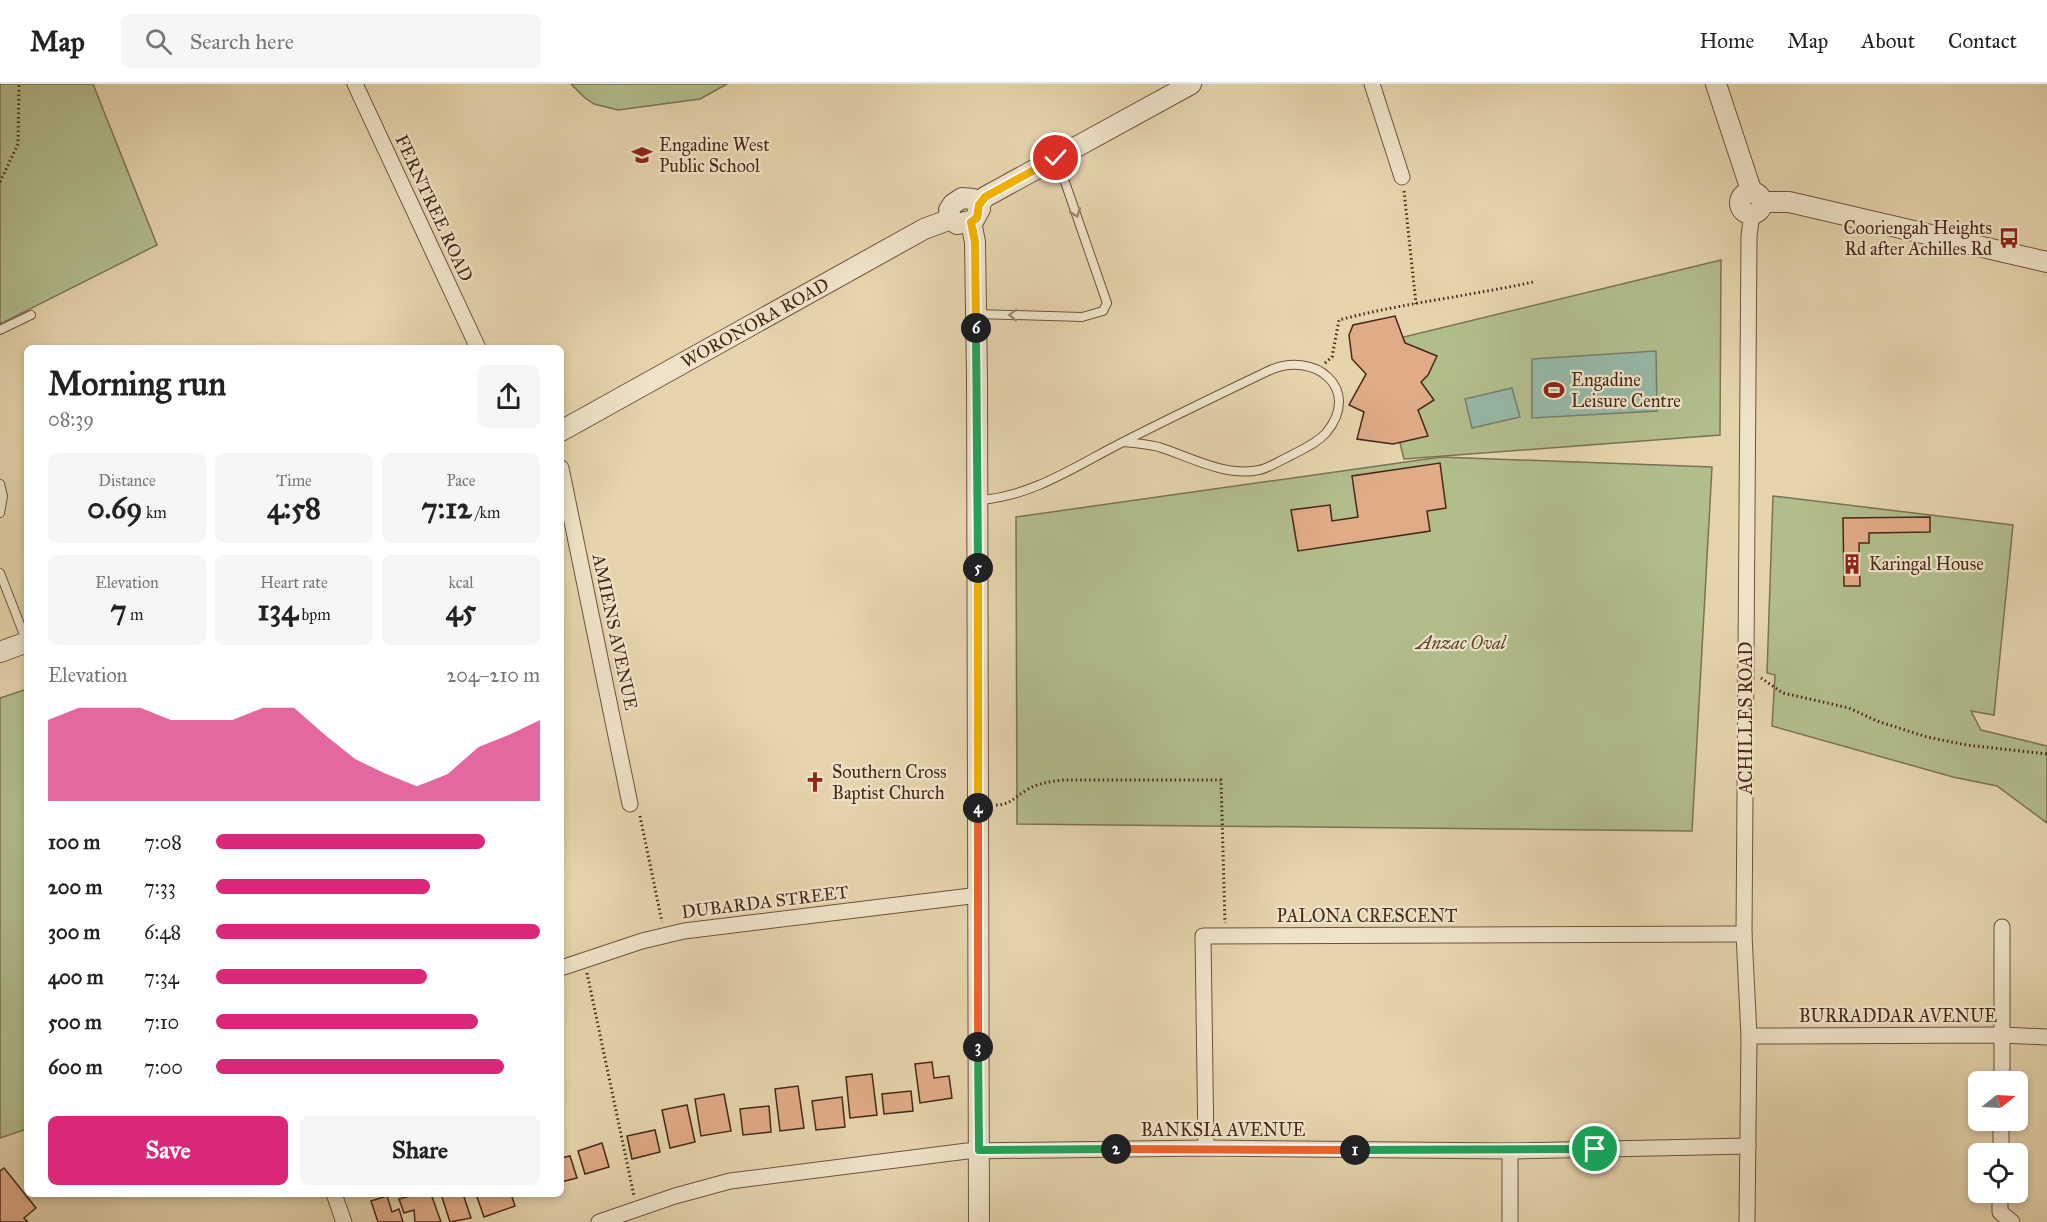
<!DOCTYPE html>
<meta charset="utf-8">
<style>
body{margin:0;font-family:"IM FELL Great Primer",serif;background:#f6f6f6;color:#222;height:100vh;display:flex;flex-direction:column;font-size:22px;white-space:nowrap}
*{box-sizing:border-box;margin:0}
p{font-size:20px;color:#767676}
.icon{flex:none;width:33px;height:33px;fill:none;stroke:currentColor;stroke-width:2;stroke-linecap:round;stroke-linejoin:round}
.map{position:relative;flex:1;overflow:hidden}
.side{position:absolute;left:24px;top:261px;width:540px;height:852px;display:flex;flex-direction:column;background:#fff;border-radius:9px;box-shadow:0 3px 9px #0003}
.side>*{flex:none}
.needle{width:39px;rotate:72deg}
.controls{position:absolute;left:1968px;top:987px;display:grid;gap:12px}
.controls a{display:grid;place-items:center;width:60px;height:60px;border-radius:9px;background:#fff;box-shadow:0 3px 9px #0003;font-size:30px}
.pin{position:absolute;display:grid;place-items:center;width:51px;height:51px;color:#fff;margin:-26px;border:3px solid #fff;border-radius:50%;box-shadow:0 2px 6px #0007}
.km{position:absolute;width:30px;height:30px;margin:-15px;border-radius:50%;background:#222;color:#fff;font-size:16px;line-height:30px;text-align:center}
.round{display:grid;place-items:center;flex:none;width:63px;height:63px;border-radius:9px;background:#f6f6f6}
.head{display:flex;align-items:center;justify-content:space-between;height:102px;padding:0 24px}
h1{font-size:33px;font-weight:800;line-height:45px}
.metrics{display:grid;grid-template-columns:repeat(3,1fr);gap:9px;height:102px;padding:6px 24px}
.metrics div{display:grid;align-content:center;border-radius:9px;background:#f6f6f6;text-align:center}
.metrics b{font-size:30px;font-weight:800}
.metrics small{font-size:16px;font-weight:400}
.metrics p{font-size:16px}
.chart{height:168px;padding:12px 24px}
.chart p{display:flex;justify-content:space-between}
.chart svg{width:100%;height:108px;margin-top:6px;fill:#db2777;opacity:.7}
.primary-button{display:flex;gap:12px;margin-top:auto;padding:12px 24px}
.primary-button a{flex:1;height:69px;border-radius:9px;background:#db2777;color:#fff;font-size:24px;font-weight:800;line-height:69px;text-align:center}
.primary-button a+a{background:#f6f6f6;color:#222}
ul{padding:0 24px;list-style:none;font-size:20px}
li{display:grid;grid-template-columns:96px 72px 1fr;align-items:center;height:45px}
li i{height:15px;border-radius:8px;background:#db2777}
header{display:flex;align-items:center;gap:36px;box-sizing:border-box;height:84px;padding:0 30px;background:#fff;border-bottom:2px solid #e0e0e0}
header strong{font-size:28px}
nav{display:flex;gap:33px;margin-inline-start:auto;font-size:21px}
.search{width:420px;height:54px;background:#f6f6f6;display:flex;align-items:center;gap:15px;box-sizing:border-box;padding:0 21px;border-radius:9px;color:#767676;font-size:22px}
.map>svg:first-child{display:block}
</style>
<header>
<strong>Map</strong>
<div class="search"><svg class="icon" aria-label="search" viewBox="0 0 24 24"><circle cx="10" cy="10" r="6"/><path d="M15 15l6 6"/></svg>Search here</div>
<nav><a>Home</a><a>Map</a><a>About</a><a>Contact</a></nav>
</header>
<div class="map">
<svg width="2047" height="1138" viewBox="0 0 2047 1138">
<rect width="100%" height="100%" fill="#e5d4ac"/>
<filter id="stains"><feTurbulence type="fractalNoise" baseFrequency=".00333" numOctaves="4"/><feColorMatrix values="0 0 0 0 .2 0 0 0 0 .09 0 0 0 0 .02 0 0 0 .5 -.17"/></filter>
<radialGradient id="worn" r=".72"><stop offset=".6" stop-color="#630" stop-opacity="0"/><stop offset="1" stop-color="#630" stop-opacity=".3"/></radialGradient>
<g fill="#b2bd8c" stroke="#7c7252" stroke-width="1.5">
<polygon points="0,0 93,0 157,161 0,240"/>
<polygon points="571,0 727,0 700,15 618,26 594,20 584,13"/>
<polygon points="1721,176 1720,351 1404,375 1375,260"/>
<polygon points="1441,373 1712,383 1692,747 1017,740 1016,433"/>
<polygon points="1773,412 2013,441 1994,631 1971,627 1981,646 2047,662 2047,739 1997,702 1953,693 1772,642 1775,591 1767,589"/>
<polygon points="27,605 27,1045 0,1054 0,614"/>
</g>
<g fill="#96b8a7" stroke="#767e6e" stroke-width="1.5">
<polygon points="1656,267 1657,327 1532,334 1532,275"/>
<polygon points="1512,304 1520,333 1472,344 1465,315"/>
</g>
<g fill="#e0ab87" stroke="#472719" stroke-width="1.5">
<polygon points="1395,232 1405,259 1437,272 1428,291 1421,298 1434,316 1418,326 1428,352 1393,360 1357,355 1364,328 1349,321 1366,290 1352,275 1349,251 1353,241"/>
<polygon points="1440,379 1446,424 1427,427 1430,447 1298,467 1291,426 1330,421 1332,437 1358,433 1352,392"/>
<polygon points="1930,433 1930,448 1869,449 1869,459 1859,459 1860,502 1844,502 1843,434"/>
<polygon points="932,978 934,994 949,992 952,1014 920,1019 915,980"/>
<polygon points="872,990 877,1031 850,1034 846,993"/>
<polygon points="798,1002 804,1044 780,1047 775,1005"/>
<polygon points="911,1007 913,1027 884,1030 882,1010"/>
<polygon points="724,1010 731,1047 701,1052 695,1015"/>
<polygon points="842,1013 845,1043 816,1046 812,1017"/>
<polygon points="687,1021 695,1058 670,1064 662,1026"/>
<polygon points="769,1022 771,1048 743,1051 740,1025"/>
<polygon points="655,1046 660,1068 632,1075 627,1052"/>
<polygon points="602,1059 609,1083 585,1090 578,1067"/>
<polygon points="570,1072 577,1094 561,1098 561,1074"/>
<polygon points="4,1084 36,1124 24,1134 28,1138 0,1138 0,1087"/>
<polygon points="417,1110 431,1110 441,1138 415,1138 414,1126 404,1129 399,1115"/>
<polygon points="441,1110 463,1110 471,1134 450,1138"/>
<polygon points="476,1110 511,1110 515,1122 484,1133"/>
<polygon points="387,1112 392,1128 399,1125 403,1138 378,1138 371,1117"/>
</g>
<g fill="none" stroke-linecap="round" stroke-linejoin="round">
<g stroke="#6e523e" stroke-width="10">
<g id="service">
<polyline points="977,230 1082,233 1103,227 1107,219 1057,75"/>
<polyline points="0,246 31,231"/>
<polyline points="0,400 3,412 0,429"/>
<path d="M980 416C1034 412 1077 381 1125 357 1172 333 1220 310 1268 287 1314 265 1363 305 1326 349 1316 360 1301 366 1288 373 1279 377 1269 384 1259 386 1225 393 1190 373 1159 363 1147 360 1135 359 1123 358"/>
<polyline points="0,489 26,556"/>
</g>
</g>
<g stroke="#6e523e" stroke-width="17">
<g id="minor">
<polyline points="355,0 478,264"/>
<polyline points="1372,0 1402,93"/>
<polyline points="561,384 630,720"/>
<polyline points="561,884 642,857 684,847 979,811"/>
<polyline points="1749,952 2002,951 2047,953"/>
<polyline points="2002,998 2002,843"/>
<polyline points="1206,1064 1203,852 1744,850"/>
<polyline points="2001,1070 2001,1036"/>
<polyline points="2000,1108 2000,1128 2012,1138"/>
<polyline points="334,1110 344,1138"/>
<polyline points="599,1138 675,1112 730,1097 967,1067 1206,1064 1510,1067 1748,1062"/>
<polyline points="1510,1138 1510,1067"/>
<polyline points="1747,1138 1749,952 1744,850 1749,152 1752,130"/>
</g>
</g>
<g stroke="#6e523e" stroke-width="22">
<g id="tertiary">
<polyline points="1716,0 1752,109"/>
<circle cx="1751" cy="119" r="11"/>
<polygon points="962,114 973,115 980,125 974,136 957,140 951,135 949,126 953,120"/>
<polyline points="1762,118 1789,118 2047,178"/>
<polyline points="979,121 985,113 1191,0"/>
<polyline points="971,138 975,158 977,294 979,1138"/>
<polyline points="561,347 924,145 951,135"/>
<polyline points="0,568 27,558"/>
</g>
</g>
<g stroke="#472719" stroke-width="3" stroke-dasharray="1.5 3" stroke-linecap="butt">
<polyline points="0,98 18,60 19,0"/>
<polyline points="1404,107 1416,220"/>
<path d="M1325 279 1332 273 1339 236C1403 219 1469 212 1533 198"/>
<polyline points="1761,594 1783,609 1849,624 1877,637 1927,653 1967,661 2047,670"/>
<path d="M996 721C1010 721 1013 714 1025 707 1037 699 1049 698 1062 696H1221L1225 839"/>
<polyline points="640,732 662,838"/>
<polyline points="587,889 634,1112"/>
</g>
<use href="#service" stroke="#eee3c9" stroke-width="8"/>
<use href="#minor" stroke="#eee3c9" stroke-width="15"/>
<use href="#tertiary" stroke="#eee3c9" stroke-width="20"/>
</g>
<defs><path id="oneway-chevron" d="M-2-3.5L2.5 0L-2 3.5" fill="none" stroke-width="1.6" stroke-linecap="round" stroke-linejoin="round" transform="scale(1.5)"/></defs>
<g stroke="#9a8571">
<use href="#oneway-chevron" transform="translate(1076 129) rotate(70)"/>
<use href="#oneway-chevron" transform="translate(1013 231) rotate(-178)"/>
</g>
<g fill="none" stroke-linecap="round" stroke-linejoin="round">
<g stroke="#fff" stroke-width="12">
<polyline id="split-1" points="1355,1066 1595,1065"/>
</g>
<g stroke="#fff" stroke-width="12">
<polyline id="split-2" points="1116,1065 1355,1066"/>
</g>
<g stroke="#fff" stroke-width="12">
<polyline id="split-3" points="978,963 979,1066 1116,1065"/>
</g>
<g stroke="#fff" stroke-width="12">
<polyline id="split-4" points="978,724 978,963"/>
</g>
<g stroke="#fff" stroke-width="12">
<polyline id="split-5" points="978,484 978,724"/>
</g>
<g stroke="#fff" stroke-width="12">
<polyline id="split-6" points="976,244 978,484"/>
</g>
<g stroke="#fff" stroke-width="12">
<polyline id="split-7" points="976,244 975,158 971,138 977,134 979,121 985,113 1056,74"/>
</g>
<use href="#split-1" stroke="#22a559" stroke-width="8"/>
<use href="#split-2" stroke="#f0652b" stroke-width="8"/>
<use href="#split-3" stroke="#22a559" stroke-width="8"/>
<use href="#split-4" stroke="#f0652b" stroke-width="8"/>
<use href="#split-5" stroke="#f5b400" stroke-width="8"/>
<use href="#split-6" stroke="#22a559" stroke-width="8"/>
<use href="#split-7" stroke="#f5b400" stroke-width="8"/>
</g>
<defs>
<g id="school-bare" transform="scale(1.62)"><path d="M0-5L7-2L0 1L-7-2ZM-4 1L0 2.5L4 1V4Q0 6-4 4Z" fill="#8f2418" stroke="#eee3c9" stroke-width="2.5" paint-order="stroke"/></g>
<g id="bus-bare" transform="scale(1.62)"><path d="M-5-6H5V4H4V6H2V4H-2V6H-4V4H-5ZM-3.5-4V0h7V-4ZM-3.5 1.2v1.5H-2V1.2ZM2 1.2v1.5H3.5V1.2Z" fill="#8f2418" stroke="#eee3c9" stroke-width="2.5" paint-order="stroke"/></g>
<g id="stadium-bare" transform="scale(1.62)"><path d="M0-5a6.5 5 0 1 0 0 10a6.5 5 0 1 0 0-10ZM-3.5-1.8h7v3.6h-7Z" fill="#8f2418" stroke="#eee3c9" stroke-width="2.5" paint-order="stroke"/></g>
<g id="building-bare" transform="scale(1.62)"><path d="M-4-6H4V6H1V3H-1V6H-4ZM-2.5-4.3h1.7v1.8h-1.7ZM.8-4.3h1.7v1.8H.8ZM-2.5-1h1.7V.8h-1.7ZM.8-1h1.7V.8H.8Z" fill="#8f2418" stroke="#eee3c9" stroke-width="2.5" paint-order="stroke"/></g>
<g id="church-bare" transform="scale(1.62)"><path d="M-1.2-6h2.4v3.5h3.3v2.4h-3.3V6h-2.4V-.1h-3.3v-2.4h3.3Z" fill="#8f2418" stroke="#eee3c9" stroke-width="2.5" paint-order="stroke"/></g>
</defs>
<g fill-rule="evenodd">
<use href="#school-bare" x="642" y="71"/>
<use href="#bus-bare" x="2009" y="154"/>
<use href="#stadium-bare" x="1554" y="306"/>
<use href="#building-bare" x="1852" y="480"/>
<use href="#church-bare" x="815" y="698"/>
</g>
<g text-anchor="middle" stroke-width="4.5" stroke-linejoin="round" paint-order="stroke">
<g font-size="18" fill="#472719" stroke="#eee3c9" text-anchor="start">
<text x="659" y="67">Engadine West<tspan x="659" dy="21">Public School</tspan></text>
<text x="1992" y="150" text-anchor="end">Cooriengah Heights<tspan x="1992" dy="21">Rd after Achilles Rd</tspan></text>
<text x="1571" y="302">Engadine<tspan x="1571" dy="21">Leisure Centre</tspan></text>
<text x="1869" y="486">Karingal House</text>
<text x="832" y="694">Southern Cross<tspan x="832" dy="21">Baptist Church</tspan></text>
</g>
<g font-size="18" fill="#472719" stroke="#eee3c9">
<text transform="translate(434 124) rotate(65)" y="6">FERNTREE ROAD</text>
<text transform="translate(755 239) rotate(-29)" y="6">WORONORA ROAD</text>
<text transform="translate(615 548) rotate(78)" y="6">AMIENS AVENUE</text>
<text transform="translate(1746 634) rotate(-90)" y="6">ACHILLES ROAD</text>
<text transform="translate(765 818) rotate(-7)" y="6">DUBARDA STREET</text>
<text x="1367" y="838">PALONA CRESCENT</text>
<text x="1898" y="938">BURRADDAR AVENUE</text>
<text x="1223" y="1052">BANKSIA AVENUE</text>
</g>
<g font-size="18" font-style="italic" fill="#5c4530" stroke="#eee3c9">
<text x="1461" y="565">Anzac Oval</text>
</g>
</g>
<rect width="100%" height="100%" filter="url(#stains)"/>
<rect width="100%" height="100%" fill="url(#worn)"/>
</svg>
<div class="controls">
<a><svg class="needle" viewBox="-14 -14 28 28"><path d="M0-13l5 13h-10z" fill="#e53935"/><path d="M0 13l5-13h-10z" fill="#767676"/></svg></a>
<a><svg class="icon" aria-label="locate" viewBox="0 0 24 24"><circle cx="12" cy="12" r="6"/><path d="M12 2v4M12 18v4M2 12h4M18 12h4"/></svg></a>
</div>
<div class="pin" style="left:1595px;top:1065px;background:#1e9e55"><svg class="icon" aria-label="arrive" viewBox="0 0 24 24"><path d="M6 21V4h12l-3 4 3 4H6"/></svg></div>
<div class="pin" style="left:1056px;top:74px;background:#d93025"><svg class="icon" aria-label="check" viewBox="0 0 24 24"><path d="M5 12l5 5 9-10"/></svg></div>
<b class="km" style="left:1355px;top:1066px">1</b>
<b class="km" style="left:1116px;top:1065px">2</b>
<b class="km" style="left:978px;top:963px">3</b>
<b class="km" style="left:978px;top:724px">4</b>
<b class="km" style="left:978px;top:484px">5</b>
<b class="km" style="left:976px;top:244px">6</b>
<section class="side">
<div class="head"><div><h1>Morning run</h1><p>08:39</p></div><a class="round"><svg class="icon" aria-label="share" viewBox="0 0 24 24"><path d="M12 15V3M7 8l5-5 5 5M5 13v7h14v-7"/></svg></a></div>
<div class="metrics">
<div><p>Distance</p><b>0.69<small> km</small></b></div>
<div><p>Time</p><b>4:58</b></div>
<div><p>Pace</p><b>7:12<small> /km</small></b></div>
</div>
<div class="metrics">
<div><p>Elevation</p><b>7<small> m</small></b></div>
<div><p>Heart rate</p><b>134<small> bpm</small></b></div>
<div><p>kcal</p><b>45</b></div>
</div>
<div class="chart"><p><span>Elevation</span>204–210 m</p>
<svg viewBox="0 0 160 44" preserveAspectRatio="none"><path d="M0 44V11L10 6L20 6L30 6L40 11L50 11L60 11L70 6L80 6L90 17L100 27L110 33L120 38L130 33L140 22L150 17L160 11V44z"/></svg>
</div>
<ul>
<li><b>100 m</b>7:08<i style="width:83%"></i></li>
<li><b>200 m</b>7:33<i style="width:66%"></i></li>
<li><b>300 m</b>6:48<i style="width:100%"></i></li>
<li><b>400 m</b>7:34<i style="width:65%"></i></li>
<li><b>500 m</b>7:10<i style="width:81%"></i></li>
<li><b>600 m</b>7:00<i style="width:89%"></i></li>
</ul>
<div class="primary-button"><a>Save</a><a>Share</a></div>
</section>
</div>
